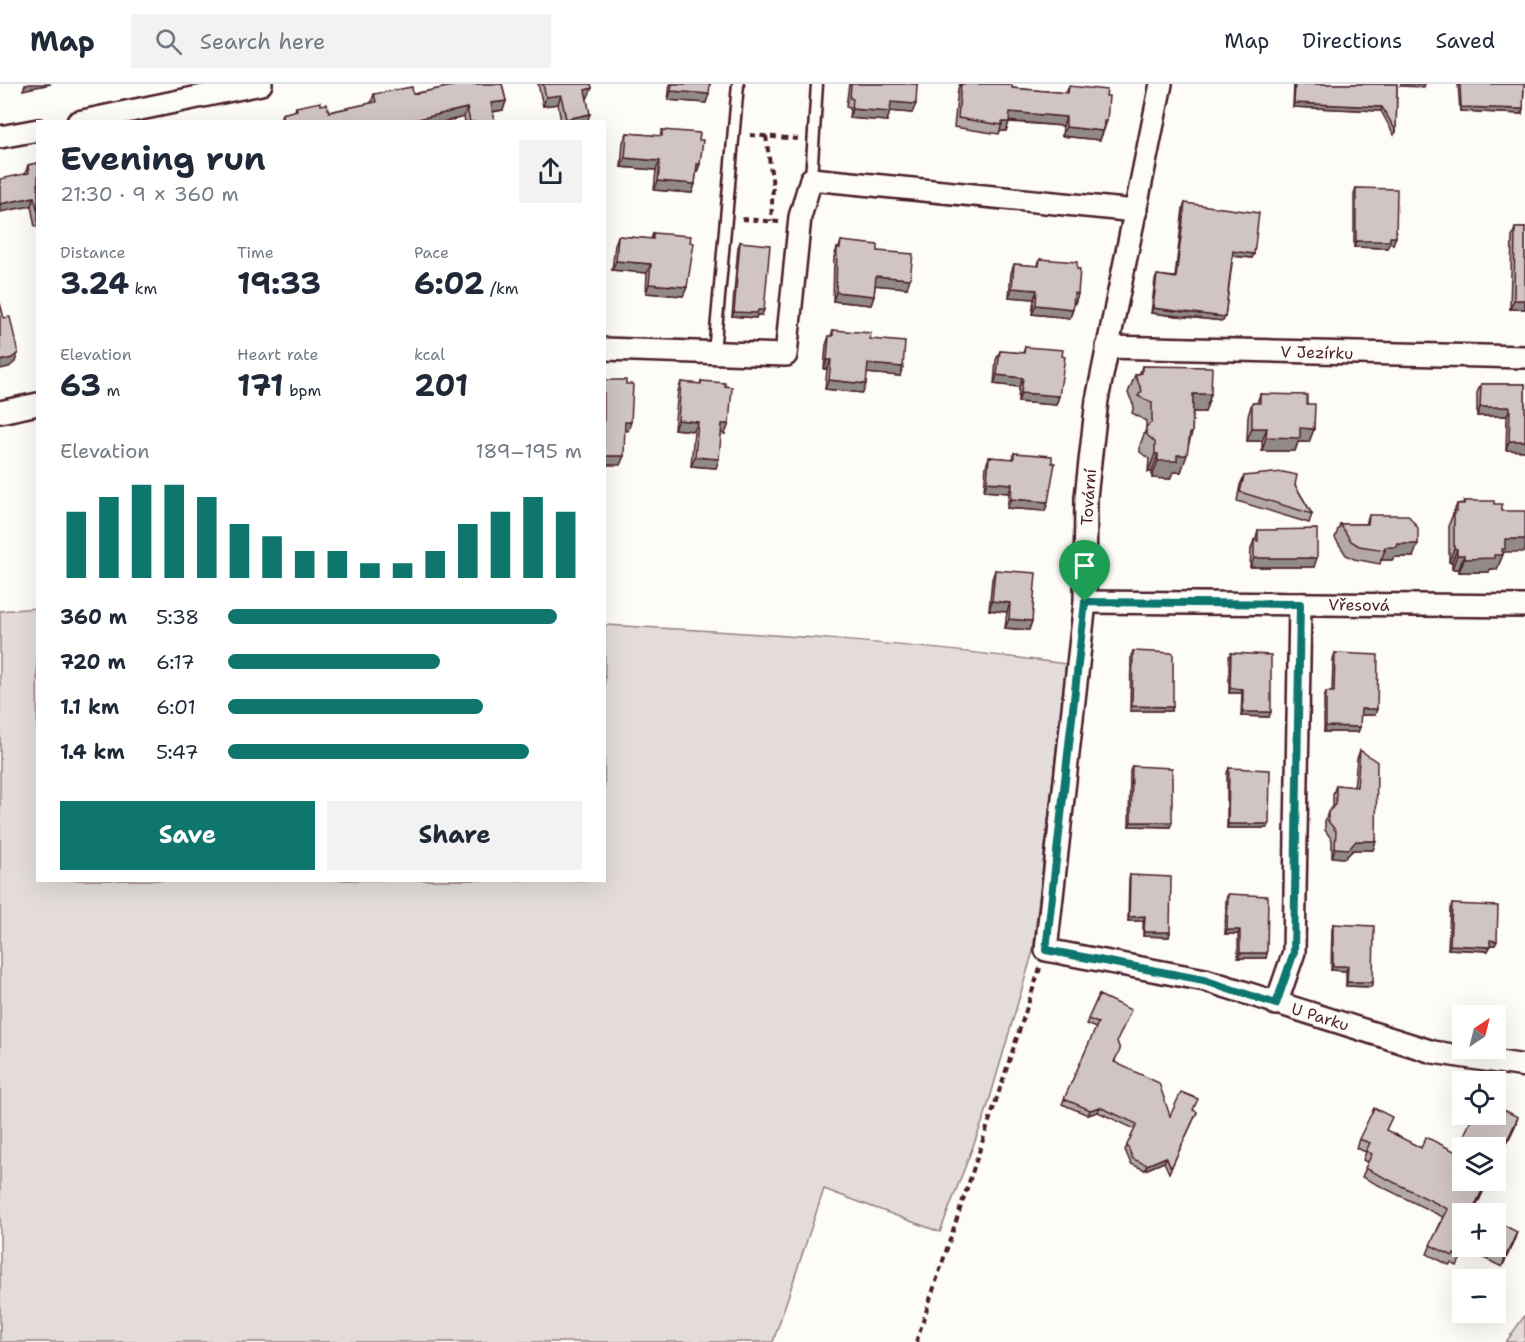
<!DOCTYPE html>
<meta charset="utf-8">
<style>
body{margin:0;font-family:"Shantell Sans",sans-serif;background:#f2f2f3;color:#1f2937;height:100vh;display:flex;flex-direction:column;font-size:22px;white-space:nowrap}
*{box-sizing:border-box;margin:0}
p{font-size:20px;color:#747a83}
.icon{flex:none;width:33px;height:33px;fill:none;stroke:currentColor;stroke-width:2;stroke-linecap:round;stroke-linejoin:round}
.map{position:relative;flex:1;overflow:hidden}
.side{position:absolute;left:36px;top:36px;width:570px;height:762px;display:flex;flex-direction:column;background:#fff;border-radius:0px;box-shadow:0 6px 24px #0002}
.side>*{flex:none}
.needle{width:39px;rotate:35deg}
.buttons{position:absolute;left:1452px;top:921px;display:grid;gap:12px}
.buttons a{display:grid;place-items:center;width:54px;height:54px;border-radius:0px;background:#fff;box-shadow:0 6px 24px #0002;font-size:30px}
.pin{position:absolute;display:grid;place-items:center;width:51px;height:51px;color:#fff;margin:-62px -26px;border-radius:50% 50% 50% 0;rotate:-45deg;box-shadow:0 0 6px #0007}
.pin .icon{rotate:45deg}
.round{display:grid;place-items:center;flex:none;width:63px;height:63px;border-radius:0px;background:#f2f2f3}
.head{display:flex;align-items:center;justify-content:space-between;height:102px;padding:0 24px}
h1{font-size:33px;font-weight:700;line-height:45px}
.stats{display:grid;grid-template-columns:repeat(3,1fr);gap:9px;height:102px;padding:6px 24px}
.stats div{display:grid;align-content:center}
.stats b{font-size:30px;font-weight:700}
.stats small{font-size:16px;font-weight:400}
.stats p{font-size:16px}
.chart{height:168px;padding:12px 24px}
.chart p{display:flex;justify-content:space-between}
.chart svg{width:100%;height:108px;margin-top:6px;stroke:#0f766e;stroke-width:6}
.primary-button{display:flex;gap:12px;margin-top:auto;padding:12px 24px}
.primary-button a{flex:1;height:69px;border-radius:0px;background:#0f766e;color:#fff;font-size:24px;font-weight:700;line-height:69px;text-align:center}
.primary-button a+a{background:#f2f2f3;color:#1f2937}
ul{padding:0 24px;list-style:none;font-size:20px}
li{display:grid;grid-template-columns:96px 72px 1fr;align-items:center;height:45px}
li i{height:15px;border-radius:8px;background:#0f766e}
header{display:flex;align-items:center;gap:36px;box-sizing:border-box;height:84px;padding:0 30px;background:#fff;border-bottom:2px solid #e0e1e3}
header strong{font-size:28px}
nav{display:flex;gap:33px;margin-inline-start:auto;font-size:21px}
.search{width:420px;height:54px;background:#f2f2f3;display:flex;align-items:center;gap:15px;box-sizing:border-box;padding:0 21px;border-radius:0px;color:#747a83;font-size:22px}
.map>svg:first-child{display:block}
</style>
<header>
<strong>Map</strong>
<div class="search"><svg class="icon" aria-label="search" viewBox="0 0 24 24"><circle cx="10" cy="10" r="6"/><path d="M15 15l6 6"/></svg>Search here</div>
<nav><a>Map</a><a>Directions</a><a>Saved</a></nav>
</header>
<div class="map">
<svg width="1525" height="1258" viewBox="0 0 1525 1258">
<rect width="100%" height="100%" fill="#fdfcf7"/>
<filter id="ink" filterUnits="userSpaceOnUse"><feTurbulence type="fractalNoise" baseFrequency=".0167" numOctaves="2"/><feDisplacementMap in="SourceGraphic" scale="12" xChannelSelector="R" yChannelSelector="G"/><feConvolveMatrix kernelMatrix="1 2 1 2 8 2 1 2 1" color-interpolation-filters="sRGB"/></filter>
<g filter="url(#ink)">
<g fill="#e3dcda" stroke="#967e82" stroke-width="1.5">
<path d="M37 524 38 796H604L605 541C759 549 912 559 1066 580L1033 867 985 1031 940 1148 824 1105 773 1258H0V527Z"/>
<polygon points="1525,1231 1525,1258 1506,1258"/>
</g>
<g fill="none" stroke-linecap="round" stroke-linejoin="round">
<g stroke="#4a1f2b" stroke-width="15">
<g id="service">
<polyline points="811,95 817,0"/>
<polyline points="714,269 738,0"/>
</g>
</g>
<g stroke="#4a1f2b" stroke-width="26">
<g id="minor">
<path id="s1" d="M1161 0 1097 316 1086 413 1085 518 1046 866 1205 896 1433 968 1525 982"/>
<polyline points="78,38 261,0"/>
<polyline points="0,53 38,46"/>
<path id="s2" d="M1107 263 1525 273"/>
<polyline points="604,265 786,271 800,133 811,95 1136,127"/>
<polyline points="0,328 38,320"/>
<path id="s3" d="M1085 518 1525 522"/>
<polyline points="1276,920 1294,868 1300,520"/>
</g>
</g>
<g stroke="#4a1f2b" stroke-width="4" stroke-dasharray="6 4.5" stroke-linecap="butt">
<polyline points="750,51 799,55"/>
<polyline points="766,52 773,102 771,137"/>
<polyline points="742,135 779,138"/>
<polyline points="916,1258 1040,884"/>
</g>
<use href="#service" stroke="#fdfcf7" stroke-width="10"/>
<use href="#minor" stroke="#fdfcf7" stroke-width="21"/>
</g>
<g fill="#b3a9a9" stroke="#4a1f2b" stroke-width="1.5">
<polygon points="458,0 502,0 506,17 503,26 493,28 495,38 465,38 464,33 443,38 279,38 282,30 295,27 296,23 321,21 329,28 371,19 374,10 413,10 458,1"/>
<polygon points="538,0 591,0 588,13 587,13 587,38 561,38 558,20 543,22"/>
<polygon points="670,0 710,0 706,19 668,16"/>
<polygon points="849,0 917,0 912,29 890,27 887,37 849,34 850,24 846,23"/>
<polygon points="960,0 1005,0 1012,4 1066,9 1069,2 1104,46 1100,56 1062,52 1063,42 1009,38 1006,47 1000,47 999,50 954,43 958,5"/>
<polygon points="1294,0 1397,0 1396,47 1394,51 1381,27 1293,23"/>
<polygon points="1458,0 1524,0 1523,25 1522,30 1460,27"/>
<polygon points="662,46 699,56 700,80 696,89 695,100 692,109 654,106 656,86 621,83 623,58 627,49 660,52"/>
<polygon points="38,79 38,142 35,143 25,90 28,81"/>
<polygon points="1356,104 1393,160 1389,160 1387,164 1354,163 1354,110"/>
<polygon points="1185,119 1254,170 1252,174 1233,172 1225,233 1223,237 1151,229 1155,196 1157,191 1175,193 1183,124"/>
<polygon points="1515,144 1525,144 1525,225 1510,225 1512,153"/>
<polygon points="653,149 687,203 683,212 646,209 647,189 612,186 615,161 618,152 651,155"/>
<polygon points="841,157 878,167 907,204 875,201 874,212 871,221 833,217 834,173 837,164 839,164"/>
<polygon points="740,158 762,231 757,231 756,234 732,232 738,163"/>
<polygon points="1040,175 1077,185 1078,210 1075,219 1074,219 1073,225 1070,234 1032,230 1034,215 1009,213 1011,189 1014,180 1037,182"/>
<polygon points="833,246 870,255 900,292 867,289 863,309 825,305 827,285 824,285 826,261 829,252 831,252"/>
<polygon points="1025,263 1059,312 1056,321 1018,318 1019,303 994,300 996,276 1000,267 1023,269"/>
<polygon points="1142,282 1211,310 1205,328 1193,328 1192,349 1189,359 1181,388 1173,388 1170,395 1152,394 1152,388 1148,388 1149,375 1140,368 1140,361 1146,345 1146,337 1132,329 1134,322 1128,309 1135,291 1140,289"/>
<polygon points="701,297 725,350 721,349 716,384 691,382 694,347 674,345 678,307 681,298 700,300"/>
<polygon points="1481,300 1525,300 1525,367 1506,366 1507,332 1477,332 1477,309"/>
<polygon points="1260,310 1307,320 1314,345 1309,358 1298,358 1295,367 1262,367 1262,357 1247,357 1248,332 1252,319 1257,319"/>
<polygon points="1014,369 1048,418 1045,427 1007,424 1009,409 984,407 986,382 989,373 1012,375"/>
<polygon points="1244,392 1295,401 1312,430 1309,439 1237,417 1240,401"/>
<polygon points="1464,417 1494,420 1504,468 1497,485 1490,485 1489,488 1459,488 1459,485 1452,485 1452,478 1449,478 1449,440 1457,420 1463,420"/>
<polygon points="1369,431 1413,473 1394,473 1392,476 1381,476 1380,480 1354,475 1346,471 1335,454 1340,440 1366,440"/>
<polygon points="1258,446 1314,483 1250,483 1251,465 1254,456 1255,457"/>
<polygon points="995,486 1032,537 1029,546 1005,544 1007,528 989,526 992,495"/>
<polygon points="1133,567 1173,623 1171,627 1130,627 1131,572"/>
<polygon points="1231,569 1269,633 1241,632 1242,609 1229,609 1229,573"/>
<polygon points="1335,569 1375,631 1360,631 1360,643 1358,648 1324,648 1324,614 1326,608 1332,608 1333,575"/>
<polygon points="1360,666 1376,757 1373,766 1353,766 1345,774 1332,773 1332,756 1325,746 1325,737 1328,728 1333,723 1333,710 1336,701 1354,703 1357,675"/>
<polygon points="1132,682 1172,738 1170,743 1129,742 1130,687"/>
<polygon points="1229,684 1267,744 1227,744 1227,689"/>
<polygon points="1130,791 1170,848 1169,853 1143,852 1143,837 1128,837 1129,795"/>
<polygon points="1228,810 1267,869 1266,874 1238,874 1238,850 1225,850 1226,815"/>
<polygon points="1452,820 1497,857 1495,861 1490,861 1488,867 1448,865 1450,825"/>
<polygon points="1333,840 1373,898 1371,903 1346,902 1346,887 1331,886 1332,845"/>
<polygon points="1099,911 1117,957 1115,979 1170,1032 1193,1026 1197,1028 1169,1089 1164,1078 1145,1086 1131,1080 1125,1066 1135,1045 1098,1028 1088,1031 1062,1020 1096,944 1086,940"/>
<polygon points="1515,1042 1474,1127 1462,1162 1496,1162 1514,1157 1502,1183 1465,1165 1457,1182 1451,1179 1449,1181 1427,1170 1443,1133 1362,1093 1368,1079 1363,1076 1366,1068 1356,1064 1359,1055 1387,1047 1421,1064 1456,1068"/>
</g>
<g fill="#928a89" stroke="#4a1f2b" stroke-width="1.5">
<polygon points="30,0 51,0 23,6 25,1"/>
<polygon points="1401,0 1425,0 1424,3 1400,2"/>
<polygon points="592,4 588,13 582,15 585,6"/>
<polygon points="671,7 709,10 706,19 668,16"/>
<polygon points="561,11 558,20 543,22 546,13"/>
<polygon points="506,17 503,26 488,28 491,19"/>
<polygon points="891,18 916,20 912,29 887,27"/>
<polygon points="1294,19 1382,23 1381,27 1293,23"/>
<polygon points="1461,23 1523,25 1522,30 1460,27"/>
<polygon points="467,24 464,33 443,38 404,38"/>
<polygon points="852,25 890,28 887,37 849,34"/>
<polygon points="1010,28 1066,33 1063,42 1006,37"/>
<polygon points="590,30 587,38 565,38 566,35"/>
<polygon points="1104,37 1107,37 1104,46 1101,46"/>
<polygon points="1002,38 1009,38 1006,47 1000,47"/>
<polygon points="1066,43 1103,47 1100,56 1062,52"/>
<polygon points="625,74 660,77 656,86 621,83"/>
<polygon points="697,80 700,80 697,89 694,89"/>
<polygon points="658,97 695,100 692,109 654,106"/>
<polygon points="34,113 31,122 0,128 0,120"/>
<polygon points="1390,153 1396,153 1393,160 1389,160 1387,164 1354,163 1356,157"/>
<polygon points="1233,167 1254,170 1252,174 1232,172"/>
<polygon points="616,177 651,180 647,189 612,186"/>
<polygon points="876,192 910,195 907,204 872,201"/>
<polygon points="649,200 687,203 683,212 646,209"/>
<polygon points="1012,204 1037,206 1034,215 1009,213"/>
<polygon points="836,208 874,212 871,221 833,217"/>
<polygon points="1074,209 1078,210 1075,219 1071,218"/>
<polygon points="1514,216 1525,216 1525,225 1510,225"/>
<polygon points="1036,221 1073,225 1070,234 1032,230"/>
<polygon points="1153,224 1225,233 1223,237 1151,229"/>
<polygon points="758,226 764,226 762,231 757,231 756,234 732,232 734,228"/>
<polygon points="18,269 15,278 9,283 0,285 0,277"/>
<polygon points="827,276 831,276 827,285 824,285"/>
<polygon points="868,280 903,283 900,292 865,289"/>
<polygon points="997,291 1023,294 1019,303 994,300"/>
<polygon points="829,296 866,300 863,309 825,305"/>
<polygon points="1021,309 1059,312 1056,321 1018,318"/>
<polygon points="1193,310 1211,310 1205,328 1187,328"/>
<polygon points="1480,323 1510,323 1507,332 1477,332"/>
<polygon points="678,336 698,338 694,347 674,345"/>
<polygon points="625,338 631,338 628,347 622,346"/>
<polygon points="722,340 729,340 725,350 719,349"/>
<polygon points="1252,344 1267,344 1262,357 1247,357"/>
<polygon points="1300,344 1314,345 1309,358 1298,358 1295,367 1262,367 1266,353"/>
<polygon points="1509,357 1525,357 1525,367 1506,366"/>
<polygon points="1155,370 1158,370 1152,388 1148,388"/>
<polygon points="1177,371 1187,371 1181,388 1173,388 1170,395 1152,394 1158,377"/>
<polygon points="604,372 624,372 620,381 604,381"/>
<polygon points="695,373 719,375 716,384 691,382"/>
<polygon points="987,398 1012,400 1009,409 984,407"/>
<polygon points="1011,415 1048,418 1045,427 1007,424"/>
<polygon points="1505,455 1525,455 1525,468 1504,468 1497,485 1490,485 1489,488 1459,488 1464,475 1494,471"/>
<polygon points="1397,460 1418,460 1413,473 1394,473 1392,476 1381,476 1385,466 1385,463"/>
<polygon points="1454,464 1457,465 1452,478 1449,478"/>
<polygon points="1457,471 1464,471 1459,485 1452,485"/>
<polygon points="1254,474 1317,474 1314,483 1250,483"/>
<polygon points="992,517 1010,519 1007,528 989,526"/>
<polygon points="1009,535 1032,537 1029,546 1005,544"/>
<polygon points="1230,604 1243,605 1242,609 1229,609"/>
<polygon points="1132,622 1173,623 1171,627 1130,627"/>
<polygon points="1361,625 1377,625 1375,631 1358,631"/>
<polygon points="1243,628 1271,628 1269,633 1241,632"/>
<polygon points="1326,642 1360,643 1358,648 1324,648"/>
<polygon points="1131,738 1172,738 1170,743 1129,742"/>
<polygon points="1228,740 1269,740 1267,744 1227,744"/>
<polygon points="1356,757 1376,757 1373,766 1353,766 1345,774 1332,773 1335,764"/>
<polygon points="1145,832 1143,837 1128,837 1129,833"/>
<polygon points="1227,846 1240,846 1238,850 1225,850"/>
<polygon points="1144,848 1170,848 1169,853 1143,852"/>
<polygon points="1490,856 1497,857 1495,861 1489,861"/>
<polygon points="1450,861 1490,863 1488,867 1448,865"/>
<polygon points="1240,869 1267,869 1266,874 1238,874"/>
<polygon points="1333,882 1348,882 1346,887 1331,886"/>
<polygon points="1347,898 1373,898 1371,903 1346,902"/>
<polygon points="1100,1023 1098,1028 1088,1031 1090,1026"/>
<polygon points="1518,1033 1515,1042 1496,1082 1496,1080"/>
<polygon points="1166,1073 1164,1078 1145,1086 1147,1081"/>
<polygon points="1487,1096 1488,1096 1472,1130"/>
<polygon points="1517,1148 1514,1157 1502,1183 1505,1174"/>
</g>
<g fill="#d0c5c4" stroke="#4a1f2b" stroke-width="1.5">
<polygon points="462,0 502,0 506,17 491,19 495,38 470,38 467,24 405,38 284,38 282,30 297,26 296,23 320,18 321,21 327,20 329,28 376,18 374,10 412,3 413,10"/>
<polygon points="543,0 591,0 592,4 585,6 590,30 566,35 561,11 546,13"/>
<polygon points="672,0 710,0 709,10 671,7"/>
<polygon points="851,0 917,0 916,20 891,18 890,28 852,25 853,15 850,14"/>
<polygon points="961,0 1005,0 1012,1 1012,4 1068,9 1069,2 1107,6 1106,12 1109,12 1107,37 1104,37 1103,47 1066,43 1066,33 1010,28 1009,38 1002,38 1002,41 958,34"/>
<polygon points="1295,0 1397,0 1396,47 1382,23 1294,19"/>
<polygon points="1460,0 1524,0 1523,25 1461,23"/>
<polygon points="662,46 700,49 699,56 703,56 700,80 697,80 695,100 658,97 660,77 625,74 627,49 662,52"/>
<polygon points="38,79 38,128 34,113 0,120 0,95 29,89 28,81"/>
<polygon points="1356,104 1397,105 1396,153 1390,153 1390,157 1356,157"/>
<polygon points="1185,119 1259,129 1254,170 1233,167 1225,233 1153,224 1157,191 1176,194"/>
<polygon points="1515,144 1525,144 1525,216 1514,216"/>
<polygon points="653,149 691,152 690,158 694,159 687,203 649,200 651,180 616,177 618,152 653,155"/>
<polygon points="841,157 878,161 878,167 913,170 910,195 876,192 874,212 836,208 837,164 840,164"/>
<polygon points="740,158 770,161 764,226 758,226 757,229 734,228"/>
<polygon points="1040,175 1077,178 1077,185 1080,185 1078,210 1074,209 1073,225 1036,221 1037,206 1012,204 1014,180 1039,182"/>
<polygon points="0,219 4,234 10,233 18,269 12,274 0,277"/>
<polygon points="833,246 871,249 870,255 905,258 903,283 868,280 866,300 829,296 831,276 827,276 829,252 833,252"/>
<polygon points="1025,263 1063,266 1062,272 1065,273 1059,312 1021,309 1023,294 997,291 1000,267 1024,269"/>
<polygon points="1142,282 1212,283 1211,310 1193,310 1192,349 1190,349 1187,371 1177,371 1177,377 1158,377 1158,370 1155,370 1155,358 1146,350 1146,343 1152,338 1152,319 1138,312 1142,307 1135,291 1142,289"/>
<polygon points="604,296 626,296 626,300 633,300 631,338 625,338 624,372 604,372"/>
<polygon points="701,297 725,299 725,302 732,303 729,340 722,340 719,375 695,373 698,338 678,336 681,298 701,300"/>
<polygon points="1481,300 1525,300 1525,357 1509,357 1510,323 1480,323"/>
<polygon points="1260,310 1307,311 1307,320 1315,320 1314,345 1300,344 1300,354 1266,353 1267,344 1252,344 1252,319 1260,319"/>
<polygon points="1014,369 1052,372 1052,379 1055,379 1048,418 1011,415 1012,400 987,398 989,373 1014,375"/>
<polygon points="1283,388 1297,391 1295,401 1312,430 1240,408 1244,392"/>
<polygon points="1464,417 1494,417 1494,420 1502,420 1502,427 1525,427 1525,455 1505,455 1505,465 1502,465 1502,471 1494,471 1494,474 1464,475 1464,471 1457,471 1457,465 1454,464 1454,427 1457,427 1457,420 1464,420"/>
<polygon points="1369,431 1408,431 1418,444 1418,460 1397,460 1397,463 1385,463 1385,466 1359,462 1351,457 1340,440 1368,440"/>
<polygon points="1317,445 1317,474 1254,474 1254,456 1258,457 1258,446"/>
<polygon points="995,486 1036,489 1032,537 1009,535 1010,519 992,517"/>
<polygon points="1133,567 1173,569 1173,623 1132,622"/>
<polygon points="1231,569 1271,571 1271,628 1243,628 1243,605 1230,604"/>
<polygon points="1335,569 1378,571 1377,625 1361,625 1360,643 1326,642 1326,608 1334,608"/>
<polygon points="1360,666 1377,678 1376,757 1356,757 1349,765 1335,764 1336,747 1328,737 1328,728 1336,720 1336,701 1357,703"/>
<polygon points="1132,682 1172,684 1172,738 1131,738"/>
<polygon points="1229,684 1270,686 1269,740 1228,740"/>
<polygon points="1130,791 1171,793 1170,848 1144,848 1145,832 1129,833"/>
<polygon points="1228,810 1268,812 1267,869 1240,869 1240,846 1227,846"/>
<polygon points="1452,820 1498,822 1497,857 1490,856 1490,863 1450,861"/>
<polygon points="1333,840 1374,842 1373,898 1347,898 1348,882 1333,882"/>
<polygon points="1099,911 1131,926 1117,957 1120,966 1114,978 1159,999 1170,1032 1181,1008 1198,1015 1193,1026 1197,1028 1171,1084 1166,1073 1147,1081 1133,1075 1127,1061 1137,1040 1100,1023 1090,1026 1064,1015 1098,939 1088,935"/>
<polygon points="1496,1022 1518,1033 1496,1080 1496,1064 1462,1064 1462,1096 1487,1096 1473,1126 1479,1130 1462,1130 1462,1162 1465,1162 1460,1173 1454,1170 1453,1172 1430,1161 1448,1125 1365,1084 1372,1070 1366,1067 1370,1059 1359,1055 1374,1024 1392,1033 1386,1046 1421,1064 1426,1053 1456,1068 1474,1030 1496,1030"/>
<polygon points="1496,1137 1517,1148 1505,1174 1482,1162 1496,1162"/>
</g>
</g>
<g fill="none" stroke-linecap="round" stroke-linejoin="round" filter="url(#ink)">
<g stroke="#fff" stroke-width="12">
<polygon id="route" points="1085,518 1300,520 1294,868 1276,920 1204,896 1046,866"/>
</g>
<use href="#route" stroke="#0f766e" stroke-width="8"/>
</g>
<g text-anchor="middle" stroke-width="4.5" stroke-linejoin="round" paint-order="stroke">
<g font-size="16" fill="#4a1f2b" stroke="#fdfcf7">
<text dy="6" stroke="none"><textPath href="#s2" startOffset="210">V Jezírku</textPath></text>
<text transform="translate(1088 413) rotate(-86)" y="6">Tovární</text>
<text dy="6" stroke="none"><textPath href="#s3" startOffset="274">Vřesová</textPath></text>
<text dy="6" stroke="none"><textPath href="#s1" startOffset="1158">U Parku</textPath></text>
</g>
</g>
</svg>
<div class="buttons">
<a><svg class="needle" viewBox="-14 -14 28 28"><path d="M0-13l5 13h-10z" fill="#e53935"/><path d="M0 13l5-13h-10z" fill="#747a83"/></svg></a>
<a><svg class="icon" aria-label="locate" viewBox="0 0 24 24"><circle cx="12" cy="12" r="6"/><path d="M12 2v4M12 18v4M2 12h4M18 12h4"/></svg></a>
<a><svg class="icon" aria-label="layers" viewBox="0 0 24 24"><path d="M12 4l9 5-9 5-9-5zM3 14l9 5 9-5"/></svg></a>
<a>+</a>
<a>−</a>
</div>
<div class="pin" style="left:1085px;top:518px;background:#1e9e55"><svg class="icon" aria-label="arrive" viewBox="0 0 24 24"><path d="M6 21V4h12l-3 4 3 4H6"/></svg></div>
<section class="side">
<div class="head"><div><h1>Evening run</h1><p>21:30 · 9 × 360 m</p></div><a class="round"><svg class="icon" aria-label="share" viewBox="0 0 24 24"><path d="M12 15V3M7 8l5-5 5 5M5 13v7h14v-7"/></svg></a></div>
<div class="stats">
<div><p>Distance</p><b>3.24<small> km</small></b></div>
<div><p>Time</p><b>19:33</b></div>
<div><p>Pace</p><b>6:02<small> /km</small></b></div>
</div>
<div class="stats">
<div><p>Elevation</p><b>63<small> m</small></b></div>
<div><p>Heart rate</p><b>171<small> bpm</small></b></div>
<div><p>kcal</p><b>201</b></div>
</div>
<div class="chart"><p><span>Elevation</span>189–195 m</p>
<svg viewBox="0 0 160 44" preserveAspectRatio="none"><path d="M5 44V17M15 44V11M25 44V6M35 44V6M45 44V11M55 44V22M65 44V27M75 44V33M85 44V33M95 44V38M105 44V38M115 44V33M125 44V22M135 44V17M145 44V11M155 44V17"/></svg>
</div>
<ul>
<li><b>360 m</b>5:38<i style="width:93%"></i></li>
<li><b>720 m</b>6:17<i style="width:60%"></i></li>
<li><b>1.1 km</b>6:01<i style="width:72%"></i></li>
<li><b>1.4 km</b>5:47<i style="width:85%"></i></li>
</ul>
<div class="primary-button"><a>Save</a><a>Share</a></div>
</section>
</div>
